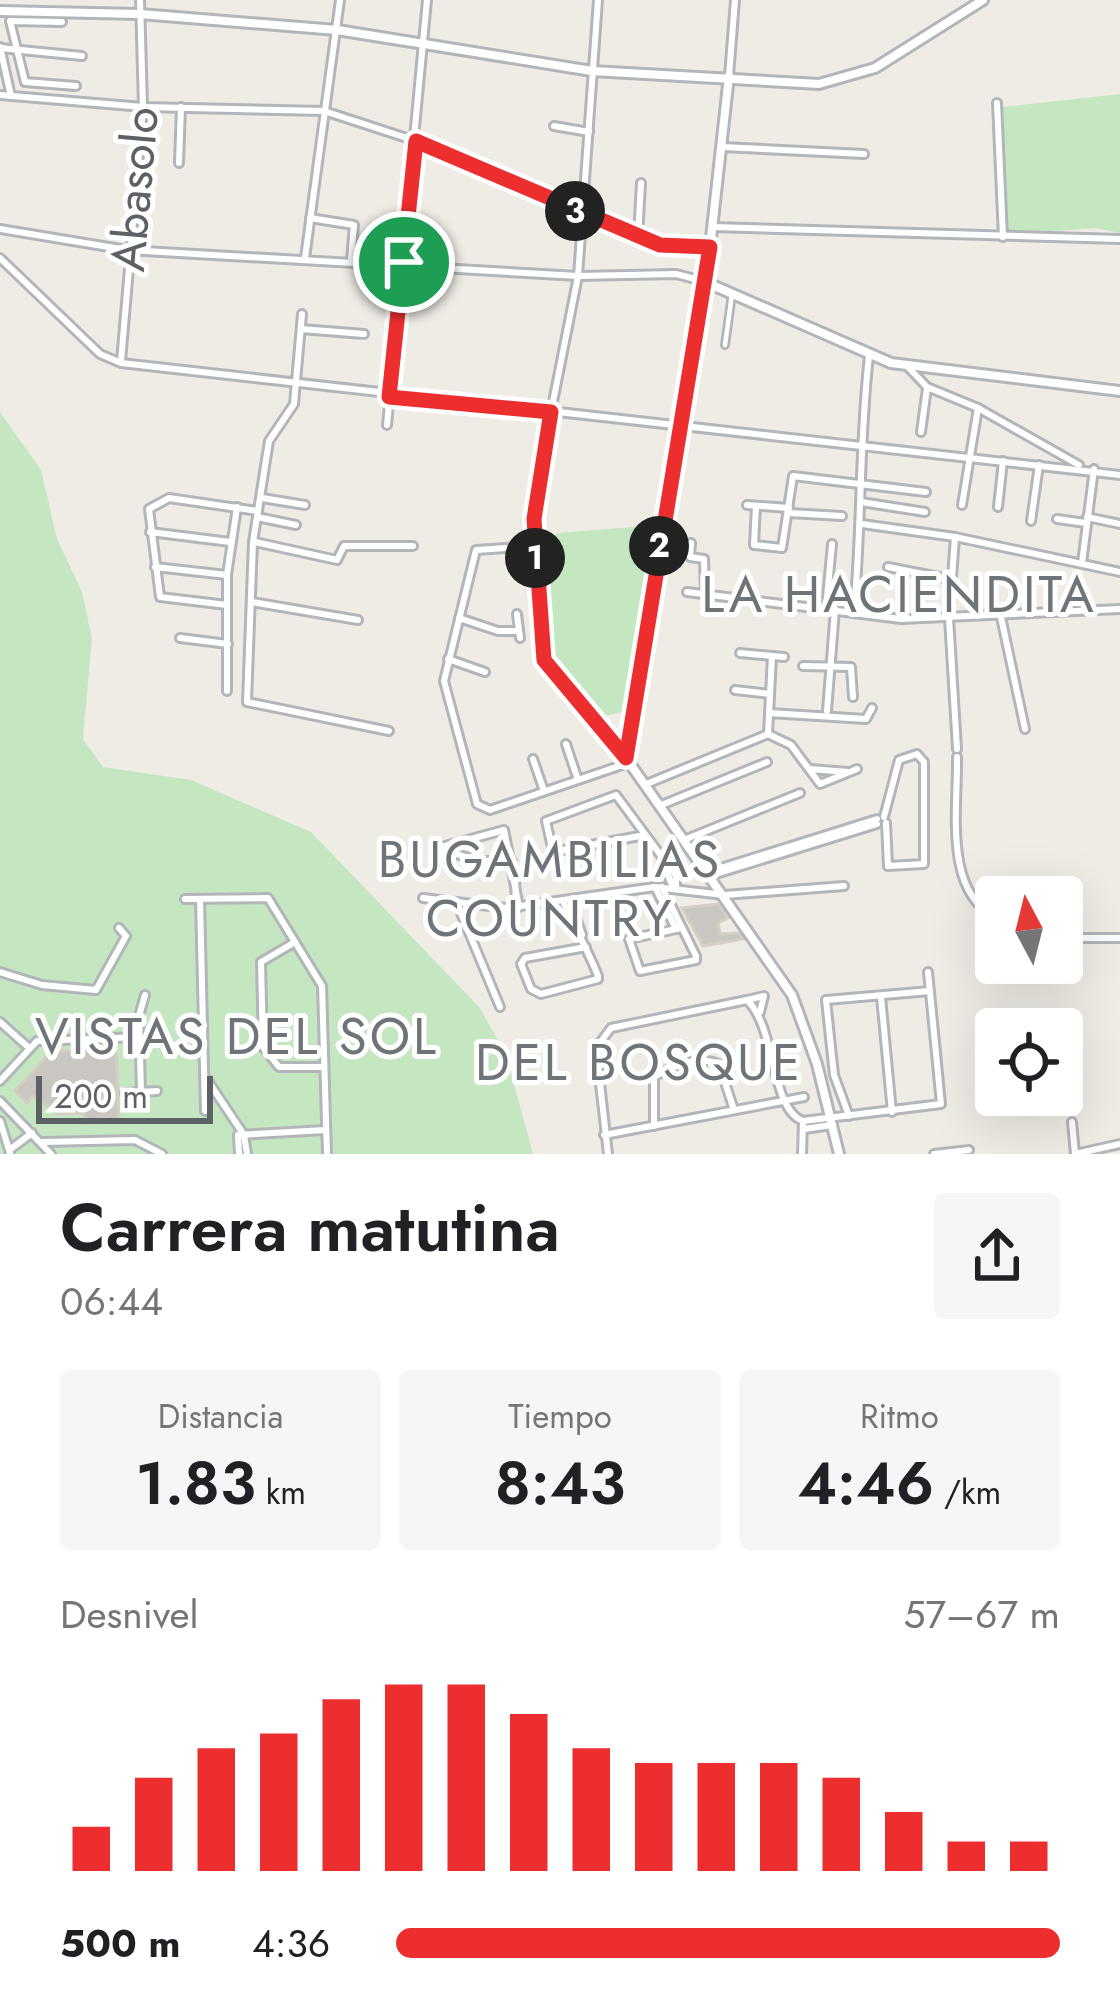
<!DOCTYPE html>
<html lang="es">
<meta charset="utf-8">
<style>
body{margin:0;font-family:Jost,sans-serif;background:#f6f6f6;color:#202124;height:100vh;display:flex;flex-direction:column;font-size:45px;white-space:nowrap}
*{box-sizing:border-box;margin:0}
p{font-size:39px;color:#757577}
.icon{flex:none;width:66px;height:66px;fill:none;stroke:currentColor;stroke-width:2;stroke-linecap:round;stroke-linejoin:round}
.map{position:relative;height:1154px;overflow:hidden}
.panel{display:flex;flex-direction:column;background:#fff;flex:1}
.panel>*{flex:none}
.needle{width:78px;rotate:353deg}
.controls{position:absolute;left:975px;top:876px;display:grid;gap:24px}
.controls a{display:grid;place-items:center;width:108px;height:108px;border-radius:12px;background:#fff;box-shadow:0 12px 48px #0002;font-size:60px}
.scale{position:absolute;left:36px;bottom:30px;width:177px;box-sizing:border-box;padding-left:12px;border:6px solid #5d6166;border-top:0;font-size:33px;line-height:42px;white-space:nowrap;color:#5d6166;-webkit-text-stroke:9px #fff;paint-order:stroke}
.pin{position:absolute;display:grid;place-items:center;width:102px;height:102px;color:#fff;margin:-51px;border:6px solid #fff;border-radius:50%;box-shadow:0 3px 12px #0007}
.km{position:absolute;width:60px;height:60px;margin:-30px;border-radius:50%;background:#222;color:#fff;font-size:33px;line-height:60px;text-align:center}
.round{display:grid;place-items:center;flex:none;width:126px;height:126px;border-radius:12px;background:#f6f6f6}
.summary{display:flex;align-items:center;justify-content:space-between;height:204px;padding:0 60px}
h1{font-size:66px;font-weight:600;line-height:90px}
.figures{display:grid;grid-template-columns:repeat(3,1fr);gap:18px;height:204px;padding:12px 60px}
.figures div{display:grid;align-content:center;border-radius:12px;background:#f6f6f6;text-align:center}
.figures b{font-size:60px;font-weight:600}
.figures small{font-size:33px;font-weight:400}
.figures p{font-size:33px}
.chart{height:336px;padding:24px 60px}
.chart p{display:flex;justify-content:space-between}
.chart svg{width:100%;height:216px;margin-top:12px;stroke:#ec2e2e;stroke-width:6}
ul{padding:0 60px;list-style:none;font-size:39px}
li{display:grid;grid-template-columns:192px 144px 1fr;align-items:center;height:90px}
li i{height:30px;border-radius:15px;background:#ec2e2e}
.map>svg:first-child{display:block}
</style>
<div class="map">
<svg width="1120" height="1154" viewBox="0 0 1120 1154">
<rect width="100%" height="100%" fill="#efece5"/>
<g fill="#c4e7c1">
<polygon points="1120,94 1120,233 1095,228 1005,235 1002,107"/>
<polygon points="0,412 41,470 57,539 82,592 92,638 83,739 103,767 191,780 311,832 479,1007 506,1054 533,1154 0,1154"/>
<polygon points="658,520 630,711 598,717 547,662 543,541 558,533 645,526"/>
</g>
<g fill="#cac7c2" stroke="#d4cec3" stroke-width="3">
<polygon points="718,904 728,918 718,923 720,934 738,933 743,939 703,946 682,908"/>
<polygon points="116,1049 119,1122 84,1123 84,1113 58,1114 33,1096 27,1103 15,1091 52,1051"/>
</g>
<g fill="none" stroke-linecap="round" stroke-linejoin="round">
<g stroke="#b2b6ba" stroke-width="10">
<polyline id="pedestrian" points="725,345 732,294"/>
</g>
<g stroke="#b2b6ba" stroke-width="12">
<g id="minor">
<polyline points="598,0 578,276 551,412 534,546 545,664 626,758"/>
<polyline points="62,22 10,21 25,82 76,86"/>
<polyline points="0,47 11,96"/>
<polyline points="0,48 82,56"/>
<polyline points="729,76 735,0"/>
<polyline points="0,95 143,107 324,111 416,141 660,245 710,247"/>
<polyline points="997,103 1003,237"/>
<polyline points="554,126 589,132"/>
<polyline points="722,147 864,154"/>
<polyline points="179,163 181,107"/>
<polyline points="310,218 354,225 351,260"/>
<polyline points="713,227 1120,239"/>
<polyline points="0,229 127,250 578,276 676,274 703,281"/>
<polyline points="638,237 641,183"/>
<polyline points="0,258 100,354 121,363 1120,475"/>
<polyline points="305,258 340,0"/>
<polyline points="302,314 294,404 269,441 253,542 247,702 389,731"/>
<polyline points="301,329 364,334"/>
<polyline points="121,361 143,107 140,0"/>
<polyline points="907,366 927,387 978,408 1079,465"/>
<polyline points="387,425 427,0"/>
<polyline points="921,432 927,388"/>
<polyline points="262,498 305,505"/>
<polyline points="861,502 925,512"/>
<polyline points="747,505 789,508"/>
<polyline points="962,505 978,408"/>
<polyline points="756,506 754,545 782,548 793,476 926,492"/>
<polyline points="998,507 1003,461"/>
<polyline points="789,513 842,516"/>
<polyline points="257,517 296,525"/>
<polyline points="1087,517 1120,524"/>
<polyline points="1057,519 1086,523"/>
<polyline points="1031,521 1039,465"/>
<polyline points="862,524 955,537 1120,572"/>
<polyline points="150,532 230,542"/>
<polyline points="955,537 949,618 957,749"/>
<polyline points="255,542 337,560 344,546 413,546"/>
<polyline points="691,543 690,557 704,559 705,594"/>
<polyline points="534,546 476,550 444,681 477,804 490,810 628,763"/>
<polyline points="1082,563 1094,469"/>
<polyline points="155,567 227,575"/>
<polyline points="888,567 949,579"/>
<polyline points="687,592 901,619 1120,609"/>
<polyline points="252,602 358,620"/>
<polyline points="227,605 160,597 149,509 169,498 258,511"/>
<polyline points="826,608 832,544"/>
<path d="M854 611C862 526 859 442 869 356"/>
<polyline points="517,614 520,638"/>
<polyline points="1001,617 1025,729"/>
<polyline points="459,618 498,631 519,631"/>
<polyline points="180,638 228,644"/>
<polyline points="740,653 784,657"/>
<polyline points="448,659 485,672"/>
<polyline points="803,666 851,667 853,697"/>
<polyline points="735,690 770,694"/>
<polyline points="227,691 227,575 237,507"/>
<polyline points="827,711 835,609"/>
<polyline points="769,713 866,719 872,708"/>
<polyline points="768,734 772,656"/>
<polyline points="566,744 578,780"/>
<path d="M957 757C958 807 943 892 996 917"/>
<polyline points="533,759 544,791"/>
<polyline points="810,769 848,772"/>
<polyline points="644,785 768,734 791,745 820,784 857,769"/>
<polyline points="659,806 767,762"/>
<polyline points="884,817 899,760 917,754 924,762 924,864 888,866 886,823"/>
<polyline points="645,835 553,852 546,821 616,795 676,876 676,886"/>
<polyline points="684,840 800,793"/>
<polyline points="434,849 504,830 519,907"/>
<polyline points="441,849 478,861 512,861"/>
<polyline points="662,861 673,887"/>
<polyline points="708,872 877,819"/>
<polyline points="719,873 877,824"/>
<polyline points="515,878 516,907"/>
<polyline points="655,887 676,929"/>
<polyline points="662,887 696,956 696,960 640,971 629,939 681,928"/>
<polyline points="423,898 506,908 655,887 724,895 844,886"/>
<polyline points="185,899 268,898 322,986 327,1154"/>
<polyline points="200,899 205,1111"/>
<polyline points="570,900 582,935"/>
<path d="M563 901C574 927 588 950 598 976V979L541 994 531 989 521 964 525 958 586 947"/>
<polyline points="458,906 500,1007"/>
<polyline points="1062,938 1120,938"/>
<polyline points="295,942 261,962 263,1047 279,1067 323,1067"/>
<polyline points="0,972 42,985 96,990 126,936 119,928"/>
<polyline points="881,997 892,1112"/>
<polyline points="747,1000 764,996 760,1012"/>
<polyline points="0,1022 28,1047"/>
<polyline points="206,1078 244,1135 247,1154"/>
<polyline points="0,1081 37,1041 139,1037"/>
<polyline points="141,1092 139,1016 145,995"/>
<polyline points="125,1093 157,1091"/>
<polyline points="0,1101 51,1154"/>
<polyline points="849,1116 834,1075 826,1000 930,991"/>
<polyline points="0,1121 10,1153"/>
<polyline points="803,1121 941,1104 928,972"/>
<polyline points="1072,1122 1075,1154"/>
<path d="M654 1126V1077C672 1066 699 1055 719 1064L734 1110"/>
<polyline points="804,1129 832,1125"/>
<polyline points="238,1135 326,1130"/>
<polyline points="604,1135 804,1097"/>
<polyline points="238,1137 239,1154"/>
<polyline points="43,1142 135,1140 162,1154"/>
<polyline points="12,1148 32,1133"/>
<path d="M608 1154 596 1048 611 1028 747 1000C777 1029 770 1109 803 1121L802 1154"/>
<polyline points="934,1154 969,1150"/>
<polyline points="1075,1154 1120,1144"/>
</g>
</g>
<g stroke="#b2b6ba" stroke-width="14">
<g id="tertiary">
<polyline points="0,11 140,14 337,30 592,71 819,84 875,68 983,0"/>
<polyline points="729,76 710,247 626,758 792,995 817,1064 839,1154"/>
<polyline points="703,281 891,363 1120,391"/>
</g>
</g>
<use href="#pedestrian" stroke="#fff" stroke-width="4.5"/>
<use href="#minor" stroke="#fff" stroke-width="6"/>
<use href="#tertiary" stroke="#fff" stroke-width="8"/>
</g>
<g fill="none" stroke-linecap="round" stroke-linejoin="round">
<g stroke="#fff" stroke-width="24">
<polygon id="route" points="416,141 660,245 710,247 626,758 544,660 534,519 551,412 389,397"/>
</g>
<use href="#route" stroke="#ec2e2e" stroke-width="15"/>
</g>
<g text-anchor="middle" stroke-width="10" stroke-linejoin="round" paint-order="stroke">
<g font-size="48" fill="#5d6166" stroke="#fff">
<text transform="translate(134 189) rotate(-85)" y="17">Abasolo</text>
</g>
<g font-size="51" letter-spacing="3" fill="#6e7478" stroke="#fff">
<text x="899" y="612">LA HACIENDITA</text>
<text x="550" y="877">BUGAMBILIAS<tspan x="550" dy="59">COUNTRY</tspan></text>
<text x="237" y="1054">VISTAS DEL SOL</text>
<text x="639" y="1080">DEL BOSQUE</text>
</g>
</g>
</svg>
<div class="controls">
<a><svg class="needle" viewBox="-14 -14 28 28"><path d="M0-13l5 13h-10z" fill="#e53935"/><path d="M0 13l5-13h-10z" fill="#757577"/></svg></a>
<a><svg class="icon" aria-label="locate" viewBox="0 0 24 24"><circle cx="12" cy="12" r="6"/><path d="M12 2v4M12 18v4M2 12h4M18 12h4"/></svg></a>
</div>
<div class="scale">200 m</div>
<div class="pin" style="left:404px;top:262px;background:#1e9e55"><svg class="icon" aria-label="arrive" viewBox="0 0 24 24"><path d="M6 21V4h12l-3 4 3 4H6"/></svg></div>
<b class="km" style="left:535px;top:558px">1</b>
<b class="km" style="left:659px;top:546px">2</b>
<b class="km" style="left:575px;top:211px">3</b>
</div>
<section class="panel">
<div class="summary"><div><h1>Carrera matutina</h1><p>06:44</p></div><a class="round"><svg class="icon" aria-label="share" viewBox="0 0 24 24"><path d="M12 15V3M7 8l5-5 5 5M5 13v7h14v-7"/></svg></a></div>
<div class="figures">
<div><p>Distancia</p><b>1.83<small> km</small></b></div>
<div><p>Tiempo</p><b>8:43</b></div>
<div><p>Ritmo</p><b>4:46<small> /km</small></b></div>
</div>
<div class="chart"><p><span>Desnivel</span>57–67 m</p>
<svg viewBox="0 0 160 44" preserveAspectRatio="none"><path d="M5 44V35M15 44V25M25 44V19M35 44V16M45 44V9M55 44V6M65 44V6M75 44V12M85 44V19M95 44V22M105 44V22M115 44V22M125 44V25M135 44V32M145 44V38M155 44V38"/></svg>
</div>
<ul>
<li><b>500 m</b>4:36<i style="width:100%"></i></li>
</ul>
</section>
